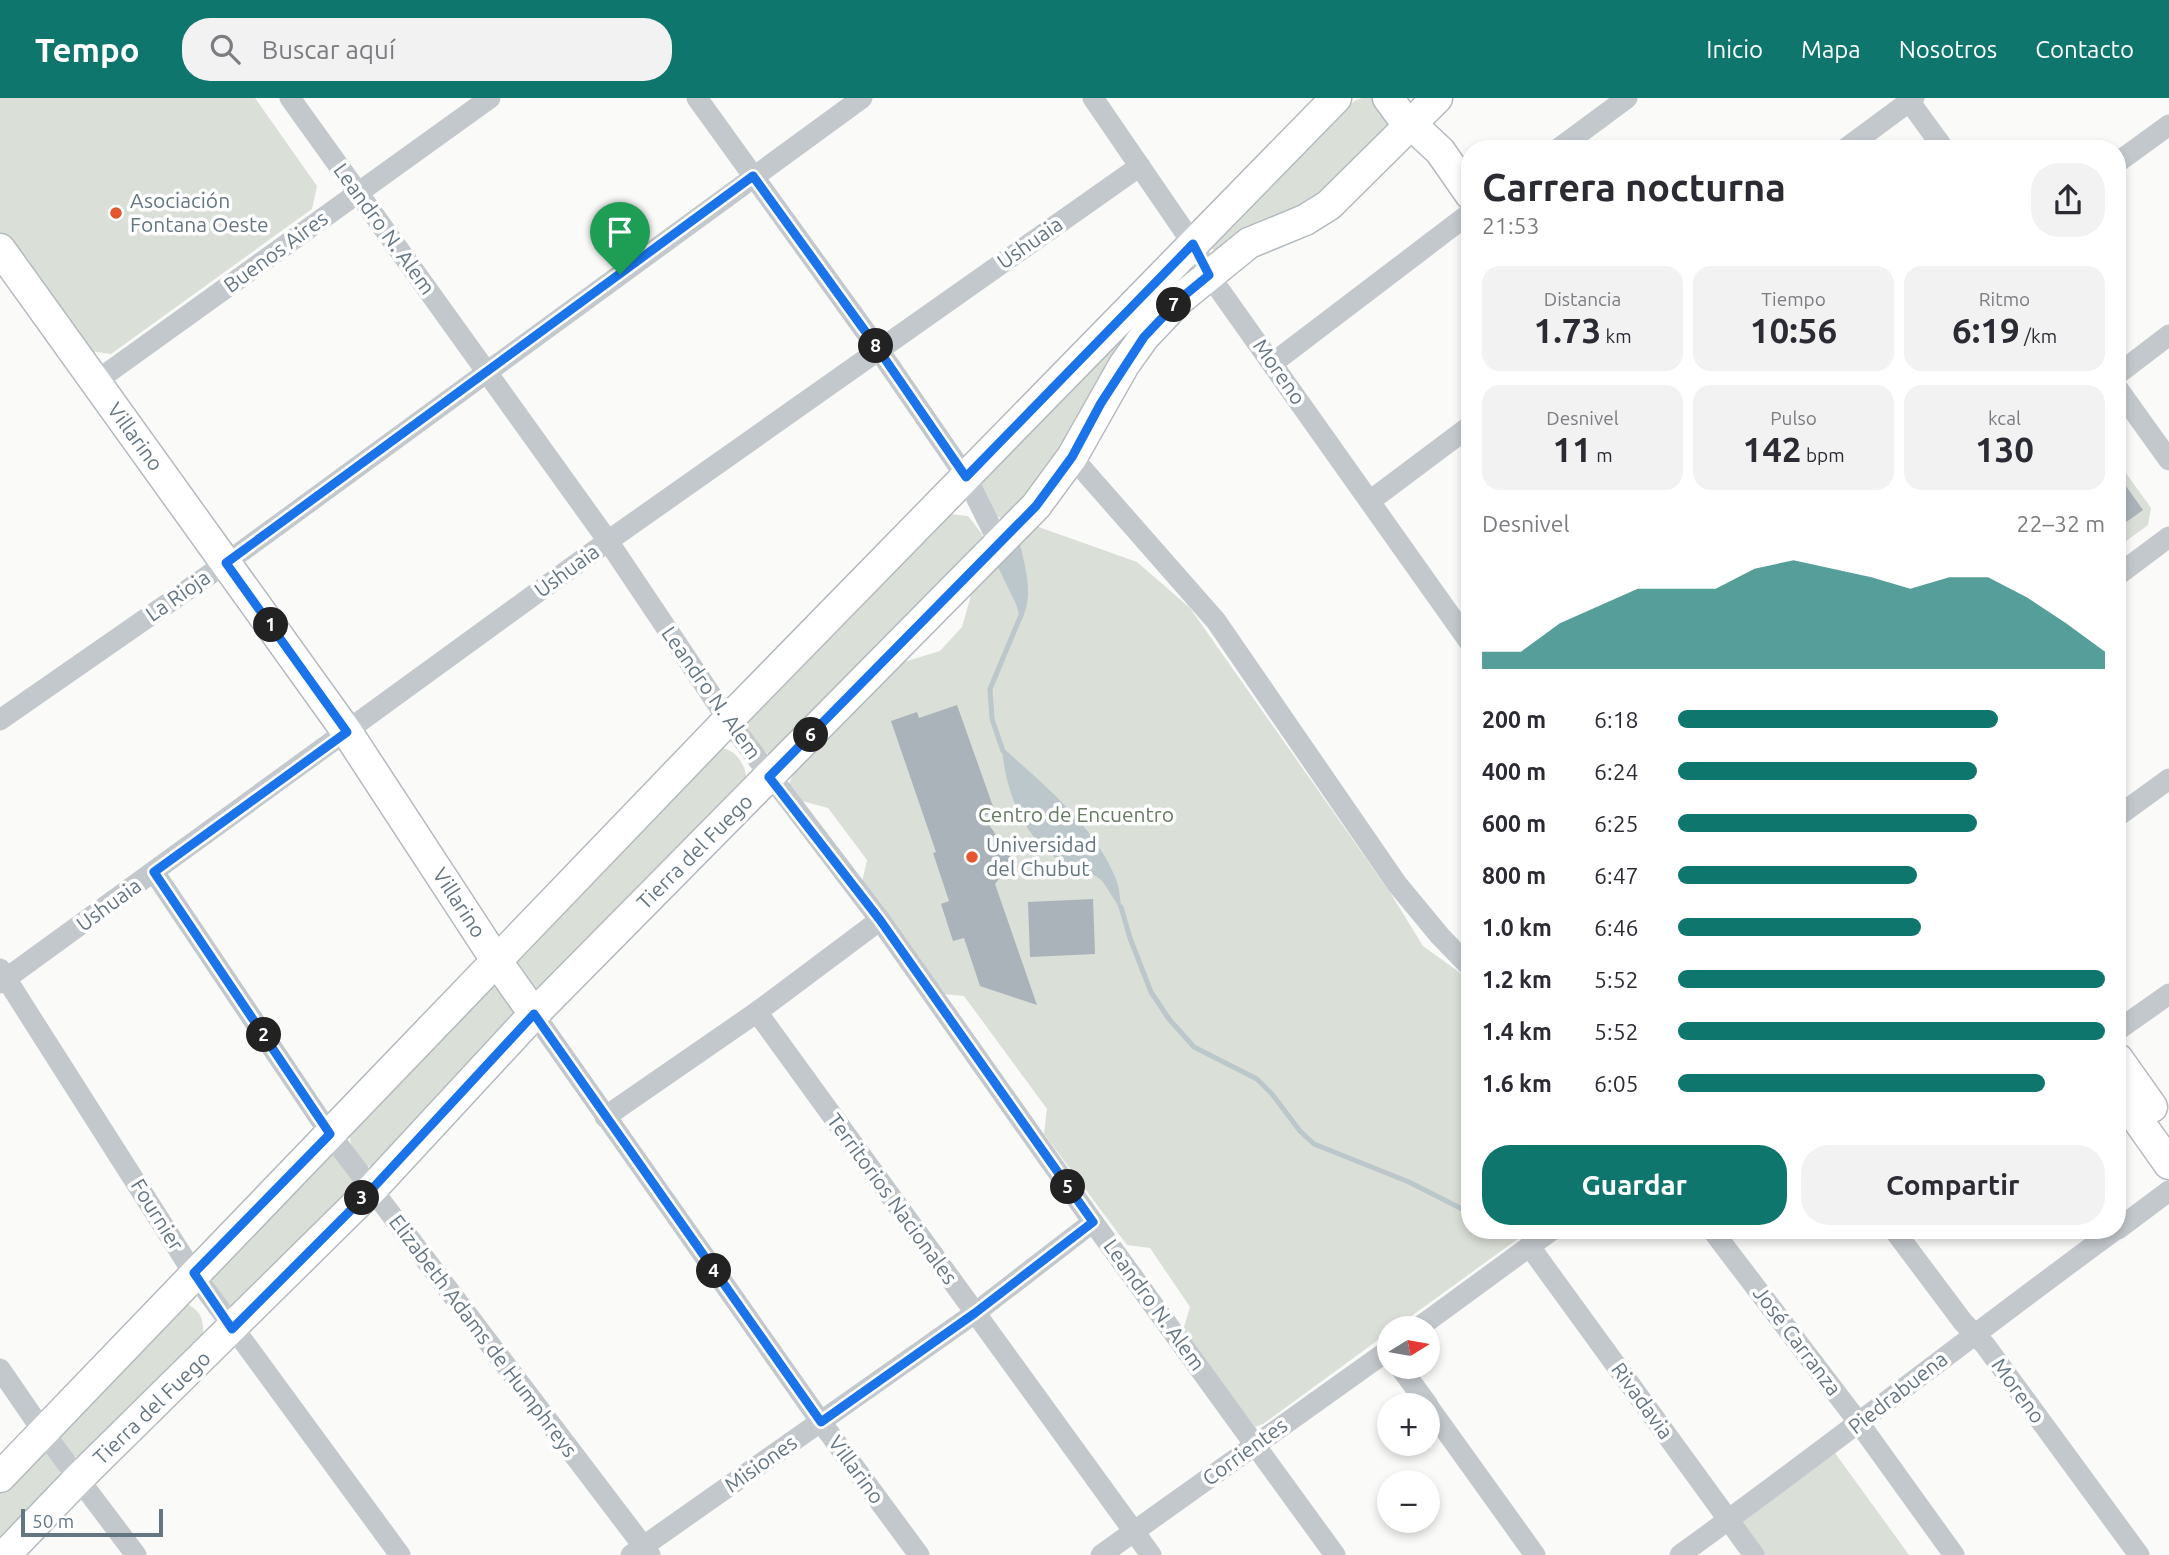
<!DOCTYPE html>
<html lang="es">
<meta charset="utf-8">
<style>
body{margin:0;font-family:Ubuntu,sans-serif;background:#f2f2f3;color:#2b2b33;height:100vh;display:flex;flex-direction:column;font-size:26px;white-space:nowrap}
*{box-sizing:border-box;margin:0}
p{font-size:23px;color:#7c7c81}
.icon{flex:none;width:38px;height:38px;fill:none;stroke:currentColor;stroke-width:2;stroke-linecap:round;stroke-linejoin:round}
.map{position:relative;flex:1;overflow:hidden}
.details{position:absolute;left:1461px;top:42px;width:665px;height:1099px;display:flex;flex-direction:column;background:#fff;border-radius:28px;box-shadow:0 4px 10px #0003}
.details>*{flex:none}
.needle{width:46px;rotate:79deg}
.tools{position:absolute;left:1377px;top:1218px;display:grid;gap:14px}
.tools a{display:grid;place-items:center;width:63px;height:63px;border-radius:50%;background:#fff;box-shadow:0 4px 10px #0003;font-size:35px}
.scale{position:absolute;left:21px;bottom:18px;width:142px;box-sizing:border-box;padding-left:7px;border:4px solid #657683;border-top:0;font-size:19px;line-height:24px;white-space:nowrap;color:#657683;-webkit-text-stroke:5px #fff;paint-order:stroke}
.pin{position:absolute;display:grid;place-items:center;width:60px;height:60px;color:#fff;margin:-72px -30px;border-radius:50% 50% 50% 0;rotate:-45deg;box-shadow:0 0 7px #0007}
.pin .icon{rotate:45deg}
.km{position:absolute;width:35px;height:35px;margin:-18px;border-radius:50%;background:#222;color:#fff;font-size:19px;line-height:35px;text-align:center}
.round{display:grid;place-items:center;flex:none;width:74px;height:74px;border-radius:28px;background:#f2f2f3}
.head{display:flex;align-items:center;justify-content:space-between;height:119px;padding:0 21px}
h1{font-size:38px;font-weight:700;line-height:52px}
.figures{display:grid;grid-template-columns:repeat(3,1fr);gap:10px;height:119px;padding:7px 21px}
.figures div{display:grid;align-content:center;border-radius:18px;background:#f2f2f3;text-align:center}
.figures b{font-size:35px;font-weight:700}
.figures small{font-size:19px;font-weight:400}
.figures p{font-size:19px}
.chart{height:196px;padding:14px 21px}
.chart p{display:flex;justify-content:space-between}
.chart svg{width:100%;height:126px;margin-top:7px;fill:#0f766e;opacity:.7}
.cta{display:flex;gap:14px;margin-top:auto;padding:14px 21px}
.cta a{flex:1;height:80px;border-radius:28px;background:#0f766e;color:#fff;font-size:28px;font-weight:700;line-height:80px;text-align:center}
.cta a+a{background:#f2f2f3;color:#2b2b33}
ul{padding:0 21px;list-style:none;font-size:23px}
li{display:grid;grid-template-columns:112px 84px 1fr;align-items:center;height:52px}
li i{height:18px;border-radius:9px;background:#0f766e}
header{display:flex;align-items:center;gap:42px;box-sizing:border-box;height:98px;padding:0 35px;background:#0f766e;color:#fff}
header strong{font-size:33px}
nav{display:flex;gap:38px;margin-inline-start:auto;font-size:24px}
.search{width:490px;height:63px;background:#f2f2f3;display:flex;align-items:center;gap:18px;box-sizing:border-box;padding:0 24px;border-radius:28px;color:#7c7c81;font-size:26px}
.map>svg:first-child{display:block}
</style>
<header>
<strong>Tempo</strong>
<div class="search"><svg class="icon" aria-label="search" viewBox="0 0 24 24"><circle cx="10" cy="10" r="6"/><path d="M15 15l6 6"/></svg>Buscar aquí</div>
<nav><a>Inicio</a><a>Mapa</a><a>Nosotros</a><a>Contacto</a></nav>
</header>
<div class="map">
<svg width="2169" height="1457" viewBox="0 0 2169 1457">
<rect width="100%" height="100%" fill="#fafaf8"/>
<g fill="#dadfd7">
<polygon points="0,0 255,0 317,88 312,111 111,256 81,252 0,138"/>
<polygon points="1362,0 1378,0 1395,24 1332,91 1217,156 1209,147 1332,19 1356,2"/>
<polygon points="1177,177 1182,184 1047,380 1004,422 995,417 980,396 981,379"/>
<polygon points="2118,364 2151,410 2148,427 2118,449"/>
<path d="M950 416 968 418 982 436V446L773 657C758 653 750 639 745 624Z"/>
<polygon points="1033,427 1137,464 1190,510 1391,796 1423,848 1470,882 1470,1132 1530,1132 1395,1230 1390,1230 1389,1234 1263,1326 1255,1329 1183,1232 1190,1209 1150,1150 1127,1147 1044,1036 1047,1011 964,898 943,896 862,784 867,762 828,710 802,703 789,686 797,665 894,567 940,553 962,529 974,487"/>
<path d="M719 650C735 650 745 666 747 681L546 892 533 893 510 858Z"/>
<path d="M491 887H499L513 906 514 918 373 1069 366 1068C358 1058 349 1050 350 1037L483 893Z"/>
<polygon points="333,1056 354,1082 356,1090 232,1217 210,1183 212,1173 327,1057"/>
<path d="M180 1204C199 1209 204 1219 203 1237L79 1359 71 1358 57 1341Z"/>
<polygon points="47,1352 63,1374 61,1383 0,1449 0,1389"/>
<polygon points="1835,1355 1909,1457 1763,1457 1740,1426"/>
</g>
<g fill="#bbc7cb">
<path d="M1020 446C1026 473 1034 498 1021 523L1016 506 998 469Z"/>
<path d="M1002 649C1044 687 1094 727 1116 781 1120 791 1120 803 1122 814 1115 804 1109 791 1101 782 1090 772 1075 771 1062 764 1023 741 1005 692 1002 649Z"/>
</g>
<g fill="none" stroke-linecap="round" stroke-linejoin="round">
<g stroke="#bbc7cb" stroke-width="5">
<polyline points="1003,653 992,621 990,591 1021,517"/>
<polyline points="1121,809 1130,840 1151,894 1169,921 1194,949 1257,981 1272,996 1300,1033 1314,1046 1409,1084 1470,1115"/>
<polyline points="1501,1132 1504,1136"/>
</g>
</g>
<g fill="#aab3b9">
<polygon points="2118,377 2143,412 2118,430"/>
<polygon points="957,607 995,714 983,718 1013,762 995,786 1037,907 980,888 964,840 953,843 941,806 949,803 933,755 936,754 891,623 917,614 919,620"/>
<polygon points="1093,801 1095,856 1030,859 1028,804"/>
</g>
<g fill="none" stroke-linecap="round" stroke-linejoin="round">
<g stroke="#b3babf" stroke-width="33">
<g id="secondary">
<polyline points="1388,0 1399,15 1440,53 1470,96"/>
<polyline points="0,151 347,634 496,862 534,916"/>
<polyline points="2118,961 2152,1009"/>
<polyline points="2118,994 2169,1066"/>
<polyline points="0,1379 728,622 1336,0"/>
<polyline points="5,1457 78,1381 372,1091 534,916 1036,408 1072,359 1124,267 1144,239 1180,201 1249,145 1305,122 1329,107 1437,0"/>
</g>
</g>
<g stroke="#c3c8cc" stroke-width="21">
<polyline points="290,0 608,443 728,622 880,822 1093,1124 1335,1457"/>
<polyline points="697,0 878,251 966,379 999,445"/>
<polyline points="1093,0 1193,146 1209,177 1470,545"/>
<polyline points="1907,0 1944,51"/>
<polyline points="1558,51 1627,0"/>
<polyline points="1845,51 1914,0"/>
<polyline points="2118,64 2169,27"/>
<polyline points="1273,265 1470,115"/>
<polyline points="2118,276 2169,237"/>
<polyline points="95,284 490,0"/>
<polyline points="2118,291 2169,362"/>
<polyline points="1072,359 1216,523 1397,786 1440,838 1470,869"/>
<polyline points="1370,403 1470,328"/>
<polyline points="2118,477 2169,439"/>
<polyline points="0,622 226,465 862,0"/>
<polyline points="2118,718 2169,681"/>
<polyline points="154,774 330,1036 650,1457"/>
<polyline points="0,871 194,1176 400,1457"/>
<polyline points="0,885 608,443 1140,68"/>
<polyline points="757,914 1151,1457"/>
<polyline points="534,916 821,1324 919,1457"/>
<polyline points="2118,932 2169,896"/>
<polyline points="605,1019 757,914 880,822"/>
<polyline points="2118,1131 2169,1093"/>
<polyline points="1712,1132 1859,1325 1954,1457"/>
<polyline points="1894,1132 1963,1224 1985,1247 2139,1457"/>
<polyline points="1530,1149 1754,1457"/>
<polyline points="1418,1230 1552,1132"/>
<polyline points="1400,1269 1428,1307"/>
<polyline points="0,1271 44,1335 136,1457"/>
<polyline points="1428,1308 1535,1457"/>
<polyline points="631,1457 975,1215 1093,1124"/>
<polyline points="1101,1457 1390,1251"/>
<path d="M1680 1457C1827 1351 1969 1239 2115 1132"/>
</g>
<use href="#secondary" stroke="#fff" stroke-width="30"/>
</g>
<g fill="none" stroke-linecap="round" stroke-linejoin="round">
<g stroke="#fff" stroke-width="14">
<polygon id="route" points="753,78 878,251 966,379 1193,146 1209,177 1180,201 1144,239 1101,305 1072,359 1036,408 769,679 880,822 1093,1124 975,1215 821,1324 534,916 372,1091 232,1231 194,1175 330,1036 154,774 347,634 226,465"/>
</g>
<use href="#route" stroke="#1a73e8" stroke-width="9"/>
</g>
<g fill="#e4572e" stroke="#fff" stroke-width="2.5">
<circle cx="116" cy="115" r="7"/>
<circle cx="972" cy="759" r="7"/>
</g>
<g text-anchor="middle" stroke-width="7" stroke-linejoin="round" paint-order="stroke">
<g font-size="21" fill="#657683" stroke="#fff" text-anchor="start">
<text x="130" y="110">Asociación<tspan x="130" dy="24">Fontana Oeste</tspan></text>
<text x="986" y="754">Universidad<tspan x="986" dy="24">del Chubut</tspan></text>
</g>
<g font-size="21" fill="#657683" stroke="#fff">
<text transform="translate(384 131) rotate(54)" y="7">Leandro N. Alem</text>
<text transform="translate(1030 145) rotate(-35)" y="7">Ushuaia</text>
<text transform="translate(276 154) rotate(-36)" y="7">Buenos Aires</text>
<text transform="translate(1279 274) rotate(55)" y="7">Moreno</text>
<text transform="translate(135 339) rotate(54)" y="7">Villarino</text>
<text transform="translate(567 473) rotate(-36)" y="7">Ushuaia</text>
<text transform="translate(178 498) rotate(-35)" y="7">La Rioja</text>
<text transform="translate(711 595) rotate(55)" y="7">Leandro N. Alem</text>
<text transform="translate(695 754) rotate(-45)" y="7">Tierra del Fuego</text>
<text transform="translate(459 805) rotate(57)" y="7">Villarino</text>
<text transform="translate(109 807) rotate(-36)" y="7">Ushuaia</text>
<text transform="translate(892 1101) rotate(54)" y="7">Territorios Nacionales</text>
<text transform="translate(157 1117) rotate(58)" y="7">Fournier</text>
<text transform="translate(1154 1207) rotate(54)" y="7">Leandro N. Alem</text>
<text transform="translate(483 1238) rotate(53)" y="7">Elizabeth Adams de Humphreys</text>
<text transform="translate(1797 1243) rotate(53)" y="7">José Carranza</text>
<text transform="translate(2018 1293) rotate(54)" y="7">Moreno</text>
<text transform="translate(1898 1295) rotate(-38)" y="7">Piedrabuena</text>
<text transform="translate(1642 1303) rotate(54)" y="7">Rivadavia</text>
<text transform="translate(152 1310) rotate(-44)" y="7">Tierra del Fuego</text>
<text transform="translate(1245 1354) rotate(-36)" y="7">Corrientes</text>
<text transform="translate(761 1366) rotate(-35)" y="7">Misiones</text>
<text transform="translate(856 1372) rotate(54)" y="7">Villarino</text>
</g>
<g font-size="21" fill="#687a64" stroke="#fff">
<text x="1076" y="724">Centro de Encuentro</text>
</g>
</g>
</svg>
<div class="tools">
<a><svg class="needle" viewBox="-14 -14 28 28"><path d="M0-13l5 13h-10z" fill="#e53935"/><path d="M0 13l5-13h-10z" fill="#7c7c81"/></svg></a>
<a>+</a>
<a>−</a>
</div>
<div class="scale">50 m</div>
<div class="pin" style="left:620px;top:176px;background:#1e9e55"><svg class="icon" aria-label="arrive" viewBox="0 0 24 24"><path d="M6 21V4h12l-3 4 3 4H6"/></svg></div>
<b class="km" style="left:271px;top:527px">1</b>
<b class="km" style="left:264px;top:937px">2</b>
<b class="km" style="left:362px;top:1100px">3</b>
<b class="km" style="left:714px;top:1173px">4</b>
<b class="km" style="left:1068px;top:1089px">5</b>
<b class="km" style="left:811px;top:637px">6</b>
<b class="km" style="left:1174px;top:207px">7</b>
<b class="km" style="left:876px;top:248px">8</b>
<section class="details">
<div class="head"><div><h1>Carrera nocturna</h1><p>21:53</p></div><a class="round"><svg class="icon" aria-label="share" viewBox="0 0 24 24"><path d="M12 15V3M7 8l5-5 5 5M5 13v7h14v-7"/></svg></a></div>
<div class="figures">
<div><p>Distancia</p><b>1.73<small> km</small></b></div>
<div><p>Tiempo</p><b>10:56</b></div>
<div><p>Ritmo</p><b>6:19<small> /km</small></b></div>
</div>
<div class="figures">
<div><p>Desnivel</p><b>11<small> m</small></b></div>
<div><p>Pulso</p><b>142<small> bpm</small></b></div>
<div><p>kcal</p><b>130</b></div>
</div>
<div class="chart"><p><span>Desnivel</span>22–32 m</p>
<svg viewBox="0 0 160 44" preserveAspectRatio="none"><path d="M0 44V38L10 38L20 28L30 22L40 16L50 16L60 16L70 9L80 6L90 9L100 12L110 16L120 12L130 12L140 19L150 28L160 38V44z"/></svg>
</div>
<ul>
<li><b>200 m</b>6:18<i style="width:75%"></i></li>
<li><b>400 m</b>6:24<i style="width:70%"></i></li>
<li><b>600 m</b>6:25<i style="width:70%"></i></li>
<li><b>800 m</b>6:47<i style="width:56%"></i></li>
<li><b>1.0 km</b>6:46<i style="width:57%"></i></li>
<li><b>1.2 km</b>5:52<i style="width:100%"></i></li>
<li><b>1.4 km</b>5:52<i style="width:100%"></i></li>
<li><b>1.6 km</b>6:05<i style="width:86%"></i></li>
</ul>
<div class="cta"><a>Guardar</a><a>Compartir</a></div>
</section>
</div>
